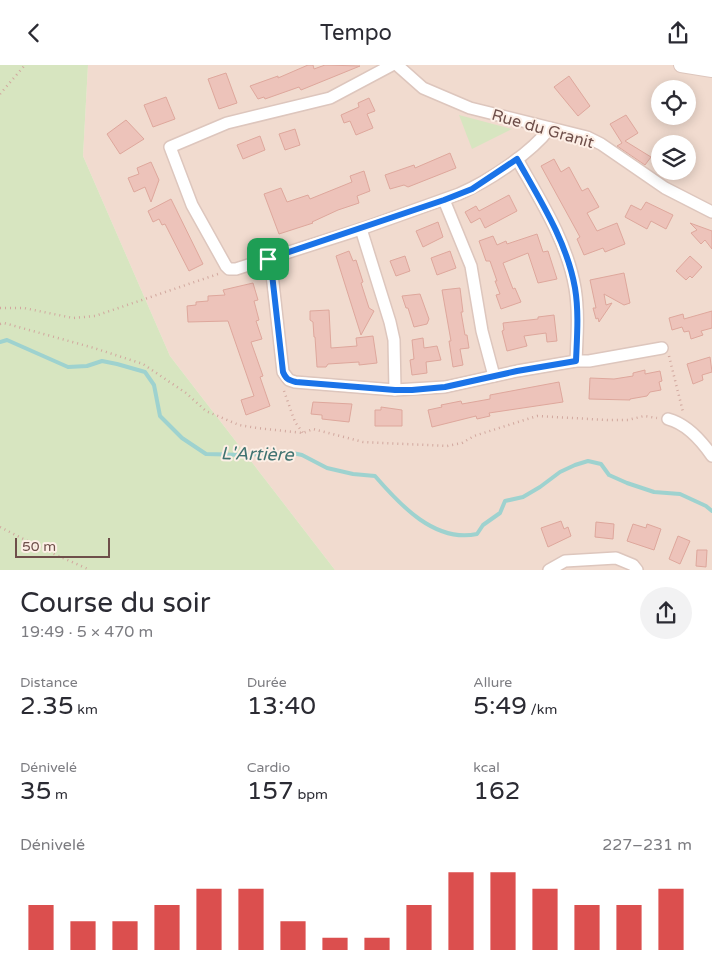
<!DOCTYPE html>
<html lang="fr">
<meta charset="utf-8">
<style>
body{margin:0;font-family:"Varela Round",sans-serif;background:#f2f2f3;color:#2b2b33;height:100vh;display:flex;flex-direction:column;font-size:19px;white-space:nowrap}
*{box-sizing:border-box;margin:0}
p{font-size:16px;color:#7c7c81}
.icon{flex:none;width:28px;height:28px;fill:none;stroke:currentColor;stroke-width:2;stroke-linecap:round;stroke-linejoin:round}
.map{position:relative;height:505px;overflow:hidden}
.drawer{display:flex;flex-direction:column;background:#fff;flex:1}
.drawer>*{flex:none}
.tools{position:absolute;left:651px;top:15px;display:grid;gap:10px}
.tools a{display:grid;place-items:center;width:45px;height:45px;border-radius:50%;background:#fff;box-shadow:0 2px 12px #0003;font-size:25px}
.scale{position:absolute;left:15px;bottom:12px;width:95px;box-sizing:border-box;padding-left:5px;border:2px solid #6e4f4a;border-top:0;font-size:14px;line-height:18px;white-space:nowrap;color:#6e4f4a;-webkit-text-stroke:4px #fdefe6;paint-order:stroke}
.pin{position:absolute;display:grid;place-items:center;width:42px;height:42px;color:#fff;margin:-21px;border-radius:10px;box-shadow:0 2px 8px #0006}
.round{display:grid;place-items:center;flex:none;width:52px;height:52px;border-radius:26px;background:#f2f2f3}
.head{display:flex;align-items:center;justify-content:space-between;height:85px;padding:0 20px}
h1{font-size:28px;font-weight:600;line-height:38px}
.metrics{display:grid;grid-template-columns:repeat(3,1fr);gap:8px;height:85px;padding:5px 20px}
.metrics div{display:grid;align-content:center}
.metrics b{font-size:25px;font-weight:600}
.metrics small{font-size:14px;font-weight:400}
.metrics p{font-size:14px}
.chart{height:140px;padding:10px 20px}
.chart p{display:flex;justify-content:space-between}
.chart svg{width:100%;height:90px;margin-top:5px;stroke:#db4f4e;stroke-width:6}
header{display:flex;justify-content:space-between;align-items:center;height:65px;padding:0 20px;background:#fff;font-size:22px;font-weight:600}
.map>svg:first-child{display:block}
</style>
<header><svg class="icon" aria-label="back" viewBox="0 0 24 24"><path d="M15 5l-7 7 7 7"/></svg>Tempo<svg class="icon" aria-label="share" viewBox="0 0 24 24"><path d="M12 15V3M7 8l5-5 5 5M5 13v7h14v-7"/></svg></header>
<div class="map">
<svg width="712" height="505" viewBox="0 0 712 505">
<rect width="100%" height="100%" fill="#faeae0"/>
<path fill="#f1dbcf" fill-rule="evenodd" d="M88 0H712V505H335L170 291 83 91ZM660 24H688V51H660ZM660 79H688V106H660Z"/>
<g fill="#d7e5c0">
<polygon points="0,0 88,0 83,91 170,291 335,505 0,505"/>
<polygon points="459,50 512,64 472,84"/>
</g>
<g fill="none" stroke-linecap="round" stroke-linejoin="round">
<path stroke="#9ed2cf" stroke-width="4" d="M0 277 7 275 68 302 87 301 102 296 117 299 145 307 154 320 160 351 182 373 206 389 246 390 288 387 302 390 327 403 353 409 375 411C400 440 435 478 477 469L483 460 500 448 505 436 523 432 540 422 560 407 575 400 588 396 601 399 609 410 627 418 654 427 680 429 706 441 712 446"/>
</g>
<g fill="#edc3ba" stroke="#dea79c">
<polygon points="308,0 313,0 314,4 325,0 360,1 301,25 299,22 265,34 264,32 258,34 250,21 278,11 278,13"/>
<polygon points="226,8 237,38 219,44 208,14"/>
<polygon points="569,11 590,41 578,51 554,22"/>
<polygon points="166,32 175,54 153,62 144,40"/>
<polygon points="369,33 375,46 367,49 373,63 356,70 350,56 344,58 341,50 359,42 358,38"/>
<polygon points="626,50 638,68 625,76 651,92 645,100 617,81 622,78 610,59"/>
<polygon points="126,55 144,74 120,89 107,69"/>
<polygon points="295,64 300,80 285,85 279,69"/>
<polygon points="260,71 265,85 243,94 237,80"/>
<polygon points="450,88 456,103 408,122 404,120 390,124 385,110 414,100 415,103"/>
<polygon points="554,94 561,107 569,102 582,126 588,123 599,142 587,148 597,166 617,158 625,179 605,187 603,183 584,190 577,174 580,172 541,101"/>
<polygon points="151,97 159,115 151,137 145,122 134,127 128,113 139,109 137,103"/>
<polygon points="364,106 370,126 357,131 359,138 338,145 312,157 313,158 279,169 264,129 281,123 287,137 308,130 310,134 352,117 350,111"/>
<polygon points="509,130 517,146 485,163 480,153 471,158 465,147 476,141 479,146"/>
<polygon points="171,134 203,199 189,206 165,159 162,160 159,154 153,157 148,146"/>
<polygon points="646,137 673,150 666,164 651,156 647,164 625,152 631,140 641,145"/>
<polygon points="438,157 443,172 423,182 416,166"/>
<polygon points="690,158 712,166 712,184 705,175 701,179 691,168 697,165"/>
<polygon points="537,169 543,187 548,186 557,214 538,218 528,188 503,198 513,224 515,223 521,237 501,244 496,230 500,229 495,216 497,216 490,196 486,196 479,176 493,171 497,180 506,176 507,179"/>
<polygon points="349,186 353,196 356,195 363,217 361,218 369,243 374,246 361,270 336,191"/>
<polygon points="450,186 456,203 437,210 431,193"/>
<polygon points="405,191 410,206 396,211 390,196"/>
<polygon points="690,191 702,202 692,213 690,211 686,215 676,206"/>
<polygon points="624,208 630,238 624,240 604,229 606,240 612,238 599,257 598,253 596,254 593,243 596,243 590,215"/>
<polygon points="253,218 258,235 254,236 259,255 256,256 262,274 251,277 263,311 260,312 270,341 246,350 241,335 254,331 228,256 188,257 187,241 196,240 196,237 208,236 208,231 225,230 223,225"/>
<polygon points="460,223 463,247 461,247 465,270 467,270 469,283 460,284 463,300 453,302 449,276 451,276 442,225"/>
<polygon points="420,229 429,254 427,259 414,262 408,243 406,243 402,231"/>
<polygon points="329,245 331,283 357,281 356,273 373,271 377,298 359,300 359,297 328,299 326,302 317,302 315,272 314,272 313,257 310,255 310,246"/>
<polygon points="712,246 712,263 701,266 703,270 691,274 689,266 684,267 682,262 672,265 669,253 683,249 684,254"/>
<polygon points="554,250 557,276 547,277 546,268 524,271 527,281 507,286 502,266 504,265 503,258 538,254 538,252"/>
<polygon points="423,273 424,283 437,281 441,295 426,297 427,308 412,310 410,295 414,294 412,275"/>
<polygon points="710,292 712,307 702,310 703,315 693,319 687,299"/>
<polygon points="645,305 645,309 660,306 662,316 659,317 661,325 650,327 647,331 630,334 630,335 589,334 590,313 614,314 633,311 633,308"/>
<polygon points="559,317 563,337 489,348 490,351 477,354 476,351 432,362 428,345 442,342 441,340 461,336 462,339 490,334 490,330"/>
<polygon points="313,337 352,339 349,357 322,354 322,350 311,349"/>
<polygon points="381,342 402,345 402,361 375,361 375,345 381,345"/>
<polygon points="561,456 564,464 568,462 571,471 548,482 541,463"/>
<polygon points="596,457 614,459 613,474 595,472"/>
<polygon points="633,459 646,463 647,459 661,464 654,485 627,476"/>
<polygon points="678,471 690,476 680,499 669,494"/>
<polygon points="697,485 707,485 706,502 696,501"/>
</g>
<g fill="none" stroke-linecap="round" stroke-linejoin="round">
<g stroke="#ddc6bd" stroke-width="14">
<g id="minor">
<path d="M392 0 330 33 227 58 170 82 192 140 226 201 229 204H236L361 164 459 129C489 116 531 88 550 63"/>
<polyline points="397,0 423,23 470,43 587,72 601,79 665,123 712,147"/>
<path d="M517 94C540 135 567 176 575 223 579 247 577 272 576 296"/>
<polyline points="444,135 471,201 482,266 494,311"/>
<polyline points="361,164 390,257 394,275 395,325"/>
<polyline points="268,194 272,209 283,307 289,315 295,317 395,325 445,322 517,306 576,296 589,296 662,283"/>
<path d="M668 354C687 359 701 375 712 391"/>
<polyline points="549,505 565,496 616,493 633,500 637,505"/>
</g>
</g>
<g stroke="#ddc6bd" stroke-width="16">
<polyline id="tertiary" points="681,0 712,5"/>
</g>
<g stroke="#d1a79e" stroke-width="2.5" stroke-dasharray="1 4" stroke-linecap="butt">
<polyline points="0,29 25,0"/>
<polyline points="0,243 24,243 73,253 95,251 218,209"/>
<polyline points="0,259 4,258 94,283 143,299 186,328 206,346 239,360 257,363 303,368 313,364 363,377 447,381 462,378 474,371 537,351 607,355 628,355 644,351 657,353"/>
<polyline points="669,291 683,347"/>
<polyline points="284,326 295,357 303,368"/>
<polyline points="0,462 43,484 90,505"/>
</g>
<use href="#minor" stroke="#fff" stroke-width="11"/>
<use href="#tertiary" stroke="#fff" stroke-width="14"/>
</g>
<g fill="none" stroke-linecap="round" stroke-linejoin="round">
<g stroke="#fff" stroke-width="10">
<path id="route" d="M517 94C540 135 567 177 575 223 579 247 577 272 576 296L517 306 445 322 412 325H395L296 317C288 315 286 314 283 307L272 209 268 194 444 135 472 124Z"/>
</g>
<use href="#route" stroke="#1a73e8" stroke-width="6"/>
</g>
<g text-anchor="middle" stroke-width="4" stroke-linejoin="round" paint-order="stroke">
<g font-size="16" fill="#6e4f4a" stroke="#fdefe6">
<text transform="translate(543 63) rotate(16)" y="6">Rue du Granit</text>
</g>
<g font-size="18" font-style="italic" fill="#407371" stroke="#fdefe6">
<text transform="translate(257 389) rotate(1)" y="6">L'Artière</text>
</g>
</g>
</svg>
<div class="tools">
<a><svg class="icon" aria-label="locate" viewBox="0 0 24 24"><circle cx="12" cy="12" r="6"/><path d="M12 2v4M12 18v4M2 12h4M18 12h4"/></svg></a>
<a><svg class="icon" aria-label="layers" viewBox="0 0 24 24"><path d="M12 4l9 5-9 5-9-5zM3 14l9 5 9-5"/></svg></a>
</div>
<div class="scale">50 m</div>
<div class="pin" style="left:268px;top:194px;background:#1e9e55"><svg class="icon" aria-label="arrive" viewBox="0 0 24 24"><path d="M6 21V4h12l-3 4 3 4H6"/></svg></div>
</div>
<section class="drawer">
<div class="head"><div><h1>Course du soir</h1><p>19:49 · 5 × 470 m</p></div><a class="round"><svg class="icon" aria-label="share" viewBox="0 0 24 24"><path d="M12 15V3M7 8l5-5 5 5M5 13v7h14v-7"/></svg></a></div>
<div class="metrics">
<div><p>Distance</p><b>2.35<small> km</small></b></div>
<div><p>Durée</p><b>13:40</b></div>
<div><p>Allure</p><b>5:49<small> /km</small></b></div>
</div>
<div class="metrics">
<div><p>Dénivelé</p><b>35<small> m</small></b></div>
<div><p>Cardio</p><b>157<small> bpm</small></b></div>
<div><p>kcal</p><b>162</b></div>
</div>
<div class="chart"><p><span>Dénivelé</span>227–231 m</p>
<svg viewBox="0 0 160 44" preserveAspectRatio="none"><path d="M5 44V22M15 44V30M25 44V30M35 44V22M45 44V14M55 44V14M65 44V30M75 44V38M85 44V38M95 44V22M105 44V6M115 44V6M125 44V14M135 44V22M145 44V22M155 44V14"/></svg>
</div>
</section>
